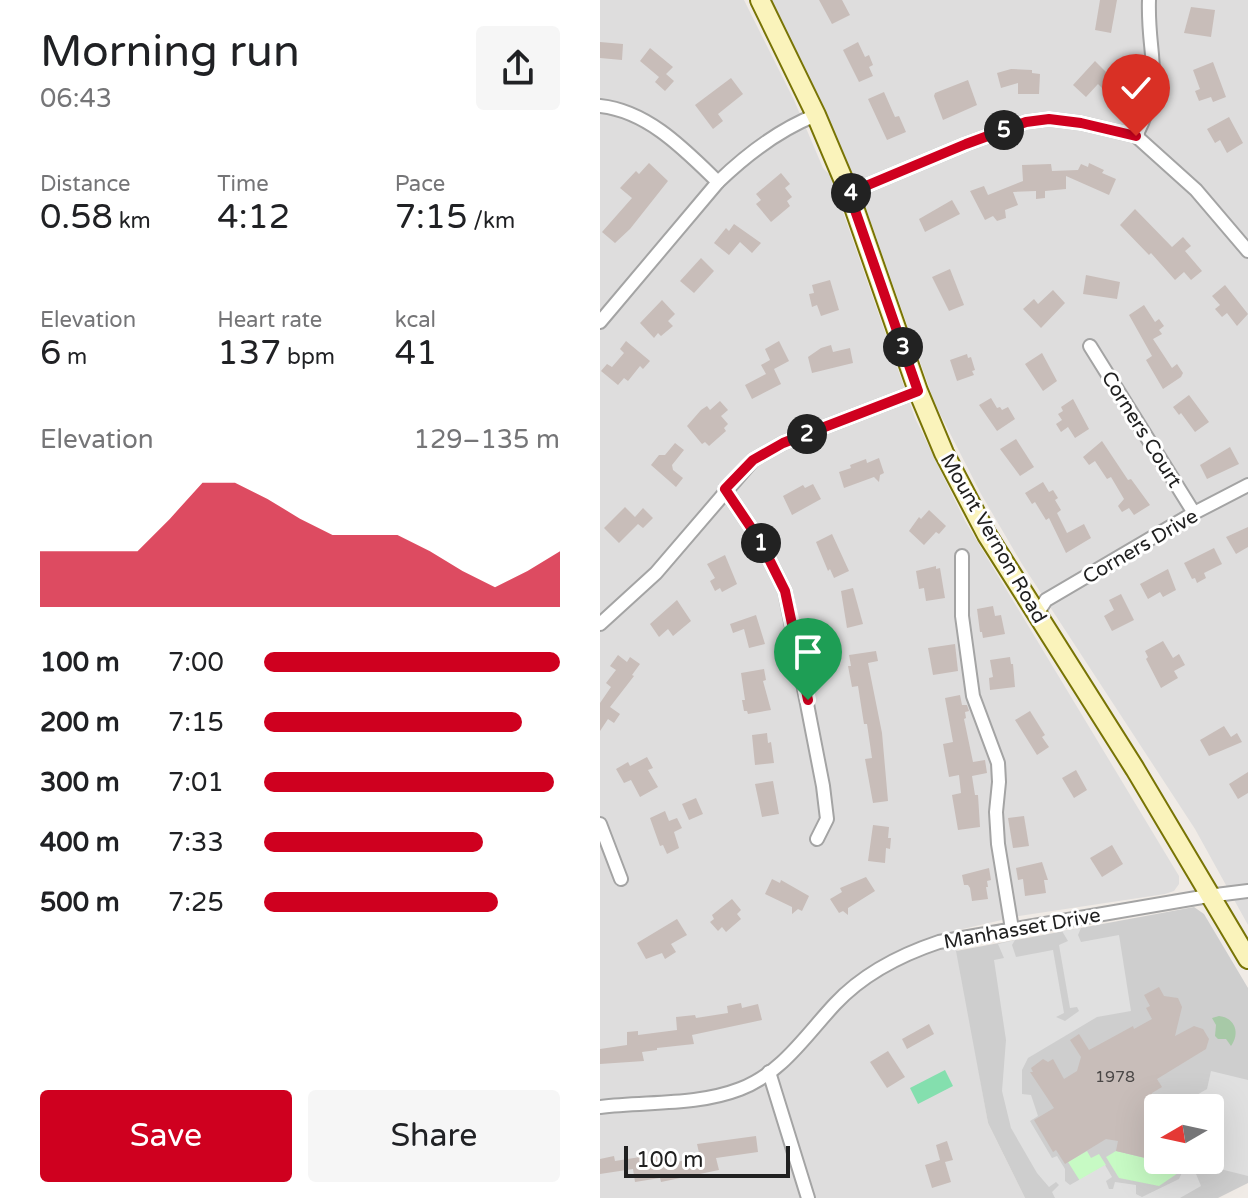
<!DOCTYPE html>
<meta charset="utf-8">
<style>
body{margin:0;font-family:"Varela Round",sans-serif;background:#f6f6f6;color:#202124;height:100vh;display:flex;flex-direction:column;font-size:30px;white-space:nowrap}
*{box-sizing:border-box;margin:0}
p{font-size:26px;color:#757577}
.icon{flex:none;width:44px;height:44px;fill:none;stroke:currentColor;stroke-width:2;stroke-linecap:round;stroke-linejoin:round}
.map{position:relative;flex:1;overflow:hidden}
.panel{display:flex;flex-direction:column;background:#fff;width:600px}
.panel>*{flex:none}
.needle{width:52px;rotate:261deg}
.buttons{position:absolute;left:544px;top:1094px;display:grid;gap:16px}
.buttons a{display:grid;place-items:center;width:80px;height:80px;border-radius:8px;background:#fff;box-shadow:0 8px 32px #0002;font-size:40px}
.scale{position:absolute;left:24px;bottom:20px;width:166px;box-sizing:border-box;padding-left:8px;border:4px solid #202020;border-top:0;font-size:22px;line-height:28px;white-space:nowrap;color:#202020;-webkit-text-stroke:6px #fff;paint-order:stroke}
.pin{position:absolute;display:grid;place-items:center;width:68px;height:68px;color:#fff;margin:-82px -34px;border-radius:50% 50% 50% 0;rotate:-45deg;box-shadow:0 0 8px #0007}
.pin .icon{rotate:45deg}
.km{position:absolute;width:40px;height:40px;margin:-20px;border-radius:50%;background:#222;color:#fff;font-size:22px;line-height:40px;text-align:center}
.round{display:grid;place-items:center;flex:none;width:84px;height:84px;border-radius:8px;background:#f6f6f6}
.overview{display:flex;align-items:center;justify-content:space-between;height:136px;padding:0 40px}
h1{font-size:44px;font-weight:600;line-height:60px}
.figures{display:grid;grid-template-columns:repeat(3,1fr);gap:12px;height:136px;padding:8px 40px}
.figures div{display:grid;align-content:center}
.figures b{font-size:34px;font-weight:600}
.figures small{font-size:22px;font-weight:400}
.figures p{font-size:22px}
.chart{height:224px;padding:16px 40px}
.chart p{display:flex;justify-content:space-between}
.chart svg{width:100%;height:144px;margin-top:8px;fill:#cf001f;opacity:.7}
.button{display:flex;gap:16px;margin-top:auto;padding:16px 40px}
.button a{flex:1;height:92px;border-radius:8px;background:#cf001f;color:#fff;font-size:32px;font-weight:600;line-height:92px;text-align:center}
.button a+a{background:#f6f6f6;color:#202124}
ul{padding:0 40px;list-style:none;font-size:26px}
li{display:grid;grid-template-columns:128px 96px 1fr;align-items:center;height:60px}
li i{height:20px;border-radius:10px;background:#cf001f}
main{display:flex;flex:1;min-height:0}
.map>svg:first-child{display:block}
</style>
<main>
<section class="panel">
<div class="overview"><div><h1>Morning run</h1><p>06:43</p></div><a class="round"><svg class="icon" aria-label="share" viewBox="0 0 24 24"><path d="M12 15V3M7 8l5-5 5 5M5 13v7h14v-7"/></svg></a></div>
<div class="figures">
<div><p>Distance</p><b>0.58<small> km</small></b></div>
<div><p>Time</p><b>4:12</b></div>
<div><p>Pace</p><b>7:15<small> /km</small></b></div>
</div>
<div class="figures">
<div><p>Elevation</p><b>6<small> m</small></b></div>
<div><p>Heart rate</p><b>137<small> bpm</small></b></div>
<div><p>kcal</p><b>41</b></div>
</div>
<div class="chart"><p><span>Elevation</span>129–135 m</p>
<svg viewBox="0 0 160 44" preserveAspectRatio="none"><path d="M0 44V27L10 27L20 27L30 27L40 17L50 6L60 6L70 11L80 17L90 22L100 22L110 22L120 27L130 33L140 38L150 33L160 27V44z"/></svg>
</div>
<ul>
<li><b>100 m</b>7:00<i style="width:100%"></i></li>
<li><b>200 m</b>7:15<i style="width:87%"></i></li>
<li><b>300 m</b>7:01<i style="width:98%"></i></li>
<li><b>400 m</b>7:33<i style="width:74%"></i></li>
<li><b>500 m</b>7:25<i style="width:79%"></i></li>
</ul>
<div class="button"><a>Save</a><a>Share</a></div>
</section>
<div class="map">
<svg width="648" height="1198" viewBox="0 0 648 1198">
<rect width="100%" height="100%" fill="#f0ebe6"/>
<g fill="#dedddd">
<polygon points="0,0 144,0 194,100 223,168 230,175 315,418 365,521 579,876 579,884 574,891 565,894 419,916 354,931 388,1123 425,1198 0,1198"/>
<polygon points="171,0 648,0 648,925 595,829 422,564 381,494 335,404 264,203 233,130"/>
</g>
<path fill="#cecece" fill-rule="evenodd" d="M594 907 604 914 648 988V1183L618 1198H425L388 1123 356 951ZM558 1108H610V1160H558Z"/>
<path fill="#a7c9a7" d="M619 1016C636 1018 640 1034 631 1046L626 1039H618L615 1036 616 1025 612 1018Z"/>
<g fill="#c7fac4">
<polygon points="487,1151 491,1158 499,1154 506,1165 480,1181 468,1162"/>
<polygon points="516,1151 566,1163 581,1171 559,1186 519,1178 506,1157"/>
</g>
<polygon fill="#84dfae" points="345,1070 353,1086 318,1104 310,1088"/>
<g fill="#e0e0e0">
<polygon points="481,928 478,935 481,942 519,935 531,1011 497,1017 428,1058 422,1070 422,1094 431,1095 438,1116 430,1121 452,1158 457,1156 465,1169 465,1181 470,1185 505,1165 512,1177 506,1181 509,1189 513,1189 515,1182 536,1185 536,1194 542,1197 579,1179 588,1160 606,1160 596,1174 601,1186 580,1198 455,1198 452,1192 459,1185 456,1182 449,1187 437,1173 411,1128 402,1091 406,1040 394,960 404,958 398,944 415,940 412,945 416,957 453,950 464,1013 456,1017 465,1021 479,1011 477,1007 470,1008 459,945 468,941 462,931"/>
<polygon points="611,1071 648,1080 648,1176 608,1166 610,1108 588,1108 590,1099 607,1089"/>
</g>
<g fill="#c8bdb9">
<polygon points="219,0 242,0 250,15 232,24"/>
<polygon points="500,0 517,0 511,33 495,30"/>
<polygon points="591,7 615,10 611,37 584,33"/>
<polygon points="0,42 23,44 22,60 0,58"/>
<polygon points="258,42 265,57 269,55 273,65 269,67 273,76 259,82 243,50"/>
<polygon points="50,48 73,67 66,74 74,81 65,91 55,82 59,77 40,61"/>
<polygon points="495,61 516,82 506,92 498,84 486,97 473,85"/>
<polygon points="613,62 626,97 613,102 611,97 599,101 595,91 600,89 593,70"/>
<polygon points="411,69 432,70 432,73 440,74 439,94 418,94 418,83 401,88 397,73"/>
<polygon points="131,78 143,94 118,114 123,121 113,129 95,105"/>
<polygon points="368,80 377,105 343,120 334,96 335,93"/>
<polygon points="284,92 295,117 299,116 306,132 287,140 268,99"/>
<polygon points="629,117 643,143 627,153 620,140 615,143 607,129"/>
<polygon points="49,163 68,181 30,229 15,243 2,232 32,198 20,188 36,171 39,174"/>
<polygon points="489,163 504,170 502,173 516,179 509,195 466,176 466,189 445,191 445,198 436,199 436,191 413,192 418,205 405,210 406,218 397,221 393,216 385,220 370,191 384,186 388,195 423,181 422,165 451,164 452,171 478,170 481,164 488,167"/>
<polygon points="181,173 190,184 185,188 192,197 187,201 190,206 171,222 156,204 161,200 156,194"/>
<polygon points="352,200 360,214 325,232 319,219"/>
<polygon points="535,209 572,247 583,237 591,246 585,251 602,271 591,280 584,272 575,280 551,253 549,255 520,225"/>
<polygon points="134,224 161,243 152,253 140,242 129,255 114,243 126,228 129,231"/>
<polygon points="101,258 114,271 94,293 80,281"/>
<polygon points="350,269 364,305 349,311 332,277"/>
<polygon points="486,275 520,282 517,299 483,294"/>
<polygon points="230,280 239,310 221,316 217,305 212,307 209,294 214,293 212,285"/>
<polygon points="625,285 648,314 637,326 627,313 622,317 615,309 620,305 612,296"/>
<polygon points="453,290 465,303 441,328 423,309 434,299 438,304"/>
<polygon points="62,300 75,314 68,321 73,326 61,336 58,333 54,338 40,323"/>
<polygon points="544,305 555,322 559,319 564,326 559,330 562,334 553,339 572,368 577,364 583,373 581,377 563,389 546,360 552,356 529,315"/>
<polygon points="26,341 50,361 43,369 40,366 28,381 24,378 18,385 1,371 7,364 12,367 24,353 20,349"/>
<polygon points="179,341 189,361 174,369 181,384 152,399 145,385 166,374 161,365 170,360 165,349"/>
<polygon points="231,345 233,352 250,348 253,363 212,373 208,357 221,348"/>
<polygon points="442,353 457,381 443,391 425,364"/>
<polygon points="367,354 368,358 371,357 375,370 372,371 374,375 357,381 350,360"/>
<polygon points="589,395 609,422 595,432 581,413 579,415 573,407"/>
<polygon points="391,398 397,408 400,407 402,410 408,407 415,419 397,431 379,405"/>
<polygon points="473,399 489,429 475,438 468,427 461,432 456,424 462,420 458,414 463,411 461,407"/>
<polygon points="120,401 128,410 121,416 128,424 124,428 126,431 109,446 105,442 102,444 87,426 101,410 107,406 110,410"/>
<polygon points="416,439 434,467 420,476 400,449"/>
<polygon points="502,441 528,480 531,479 550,505 534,515 529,508 522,512 518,506 524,499 511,477 507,479 495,461 489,465 483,457"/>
<polygon points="75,443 84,450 72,465 73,470 83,478 76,487 51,465 59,455 65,455"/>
<polygon points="630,447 639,464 607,479 600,465"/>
<polygon points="279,458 284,473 280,475 279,482 274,477 244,488 239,472 251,468 250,465 266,459 267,463"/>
<polygon points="443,482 449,492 453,490 458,498 455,500 461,510 457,513 467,533 484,524 491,538 466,553 449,518 446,520 435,502 432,504 425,493"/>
<polygon points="213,484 221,499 192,515 183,496 203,485 205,488"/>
<polygon points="25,507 35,517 43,508 53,518 43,528 38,524 19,543 4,528"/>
<polygon points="329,510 346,526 339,534 336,532 324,545 309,531 319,517 321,519"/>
<polygon points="648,527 648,547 636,554 626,537"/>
<polygon points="232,534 249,571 234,578 230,569 228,571 216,542"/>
<polygon points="614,548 622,564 604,573 606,578 597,583 595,578 592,579 584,563"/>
<polygon points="125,555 137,584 122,592 120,588 115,591 110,581 115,578 107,564"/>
<polygon points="336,566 336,569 340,568 345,598 326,601 324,588 319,589 316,571"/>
<polygon points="568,569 576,590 563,597 560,592 548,599 540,584"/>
<polygon points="253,588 263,624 247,628 241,591"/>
<polygon points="521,594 534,620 512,631 504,616 514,610 509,600"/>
<polygon points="77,600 91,621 73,636 68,629 59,637 50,624"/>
<polygon points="393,606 395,616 401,615 405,634 383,638 382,632 380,632 377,609"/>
<polygon points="156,615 165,644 149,648 144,629 133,633 130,624"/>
<polygon points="563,641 573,658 579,654 585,665 574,671 578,678 561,688 546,659 548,657 545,651"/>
<polygon points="355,644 358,671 333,675 328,648"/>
<polygon points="276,651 278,661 268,663 282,733 288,801 273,803 265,759 272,758 267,724 264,724 258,686 252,687 248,666 251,666 249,655"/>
<polygon points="18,655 27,662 30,657 40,664 32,675 34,676 10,707 20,714 14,723 8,719 0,731 0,703 11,687 6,683 16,670 10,666"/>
<polygon points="410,657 411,664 413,664 415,687 390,690 389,678 393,677 390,660"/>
<polygon points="164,669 166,680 163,681 171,710 148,714 147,711 144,711 142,700 145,700 141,673"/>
<polygon points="360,695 362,705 367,705 369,711 365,712 366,718 364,719 373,762 385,760 387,773 372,776 375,795 378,795 380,827 358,830 352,795 361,793 359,775 349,777 343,744 353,742 345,698"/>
<polygon points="430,711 445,735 442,737 449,747 437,755 415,720"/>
<polygon points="624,726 631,737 637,733 642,742 609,756 600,740"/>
<polygon points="167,733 168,743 171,742 174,763 155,765 152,735"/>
<polygon points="47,757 53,768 48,770 58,787 40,797 31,780 24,783 16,769 28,762 30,766"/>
<polygon points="476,770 487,790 474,798 462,778"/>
<polygon points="648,772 648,793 638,799 629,784"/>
<polygon points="173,781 179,814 162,817 155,784"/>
<polygon points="96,798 103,814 89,820 82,804"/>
<polygon points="65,811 69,821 77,818 82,828 74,832 79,848 67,854 63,845 60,846 50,818"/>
<polygon points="424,816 429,846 413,848 408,818"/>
<polygon points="273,825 289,827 288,838 291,838 290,849 286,848 285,863 268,861"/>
<polygon points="512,845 523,864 502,877 490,858"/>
<polygon points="442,862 448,880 444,880 446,893 425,896 423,879 418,880 416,868"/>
<polygon points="389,868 391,880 387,881 388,887 386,887 388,899 372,901 370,888 368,885 364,885 362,875"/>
<polygon points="266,877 275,891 248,908 248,915 243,911 239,913 230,899 242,892 240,888"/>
<polygon points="172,879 180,883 181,880 209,896 202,911 198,909 192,914 192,907 165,894"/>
<polygon points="132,899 141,910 137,914 141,919 126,932 122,927 118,931 110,922 114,919 112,915"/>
<polygon points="77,919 87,935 71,944 76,952 65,959 62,953 46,959 37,943"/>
<polygon points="559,987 564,996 578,998 582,1007 575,1036 594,1026 603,1029 609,1039 606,1049 557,1079 562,1087 552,1093 548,1111 558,1113 558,1161 516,1151 518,1141 506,1139 465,1164 456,1150 453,1152 434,1120 454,1108 430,1072 433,1072 431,1068 443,1059 448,1062 453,1059 464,1079 477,1071 481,1057 470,1040 479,1034 489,1050 533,1026 534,1029 552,1019 546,1008 550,1006 544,995"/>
<polygon points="141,1003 142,1008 158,1004 162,1020 92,1035 94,1044 57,1048 57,1050 42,1052 44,1061 0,1064 0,1049 27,1045 27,1032 38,1031 38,1035 77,1030 76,1017 95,1015 96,1018 128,1013 127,1006"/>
<polygon points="329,1024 334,1034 307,1049 302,1039"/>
<polygon points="288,1051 305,1077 287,1088 270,1062"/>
<polygon points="156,1136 158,1152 116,1158 119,1170 61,1182 60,1178 35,1182 33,1169 0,1174 0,1159 14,1156 15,1161 65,1153 67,1164 100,1157 97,1144"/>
<polygon points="347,1141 353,1160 345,1162 351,1182 332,1188 325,1165 340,1160 336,1145"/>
</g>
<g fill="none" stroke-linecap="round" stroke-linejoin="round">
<g stroke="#a4a4a4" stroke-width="16">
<g id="minor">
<path d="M0 106C48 111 85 150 118 182"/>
<path d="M536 136C566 77 547 59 549 0"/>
<polyline points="249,193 366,144 426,122 449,119 481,123 536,136 596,190 648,251"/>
<path d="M0 322 118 182C147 154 178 130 216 115"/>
<polyline points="490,346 594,513"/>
<polyline points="125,489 160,541 185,591 223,786 227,819 217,839"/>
<polyline points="362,556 362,616 373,696 398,763 399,782 396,812 398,844 412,929"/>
<polyline points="437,614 446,600 594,513 648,485"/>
<polyline points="0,624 56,573 153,460 183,443 318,391"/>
<polyline points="0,824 21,879"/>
<polyline points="169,1072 208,1198"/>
<path d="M0 1107C45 1101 96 1106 140 1089 182 1073 206 1035 235 1004 264 973 300 955 339 942L608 896 648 891"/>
</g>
</g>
<g stroke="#787405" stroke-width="22">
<polyline id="secondary" points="160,0 216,115 249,193 318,391 344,453 387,535 535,769 648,959"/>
</g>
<use href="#minor" stroke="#fff" stroke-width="12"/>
<use href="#secondary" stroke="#faf3bb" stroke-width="18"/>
</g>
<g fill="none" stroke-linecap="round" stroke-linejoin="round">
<g stroke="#fff" stroke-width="16">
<polyline id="route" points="208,700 185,591 160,541 125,489 153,460 183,443 318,391 249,193 366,144 426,122 449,119 481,123 536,136"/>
</g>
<use href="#route" stroke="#cf001f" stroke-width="10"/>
</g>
<g text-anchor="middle" stroke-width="6" stroke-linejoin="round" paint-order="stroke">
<g font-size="16" fill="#4a4746">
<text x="515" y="1082">1978</text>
</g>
<g font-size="20" fill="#202020" stroke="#fff">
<text transform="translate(542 429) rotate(58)" y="7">Corners Court</text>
<text transform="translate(394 538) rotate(60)" y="7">Mount Vernon Road</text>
<text transform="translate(540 546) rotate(-30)" y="7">Corners Drive</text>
<text transform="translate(422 928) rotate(-10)" y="7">Manhasset Drive</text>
</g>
</g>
</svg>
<div class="buttons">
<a><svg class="needle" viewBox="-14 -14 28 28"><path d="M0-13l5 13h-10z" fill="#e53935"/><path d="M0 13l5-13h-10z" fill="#757577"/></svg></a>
</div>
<div class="scale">100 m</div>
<div class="pin" style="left:208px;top:700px;background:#1e9e55"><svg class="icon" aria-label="arrive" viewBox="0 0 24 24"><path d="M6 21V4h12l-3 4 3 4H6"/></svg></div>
<div class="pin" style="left:536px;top:136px;background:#d93025"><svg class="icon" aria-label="check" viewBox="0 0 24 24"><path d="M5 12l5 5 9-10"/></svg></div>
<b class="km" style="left:161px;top:543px">1</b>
<b class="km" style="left:207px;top:434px">2</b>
<b class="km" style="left:303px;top:347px">3</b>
<b class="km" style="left:251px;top:193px">4</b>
<b class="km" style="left:404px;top:130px">5</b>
</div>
</main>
